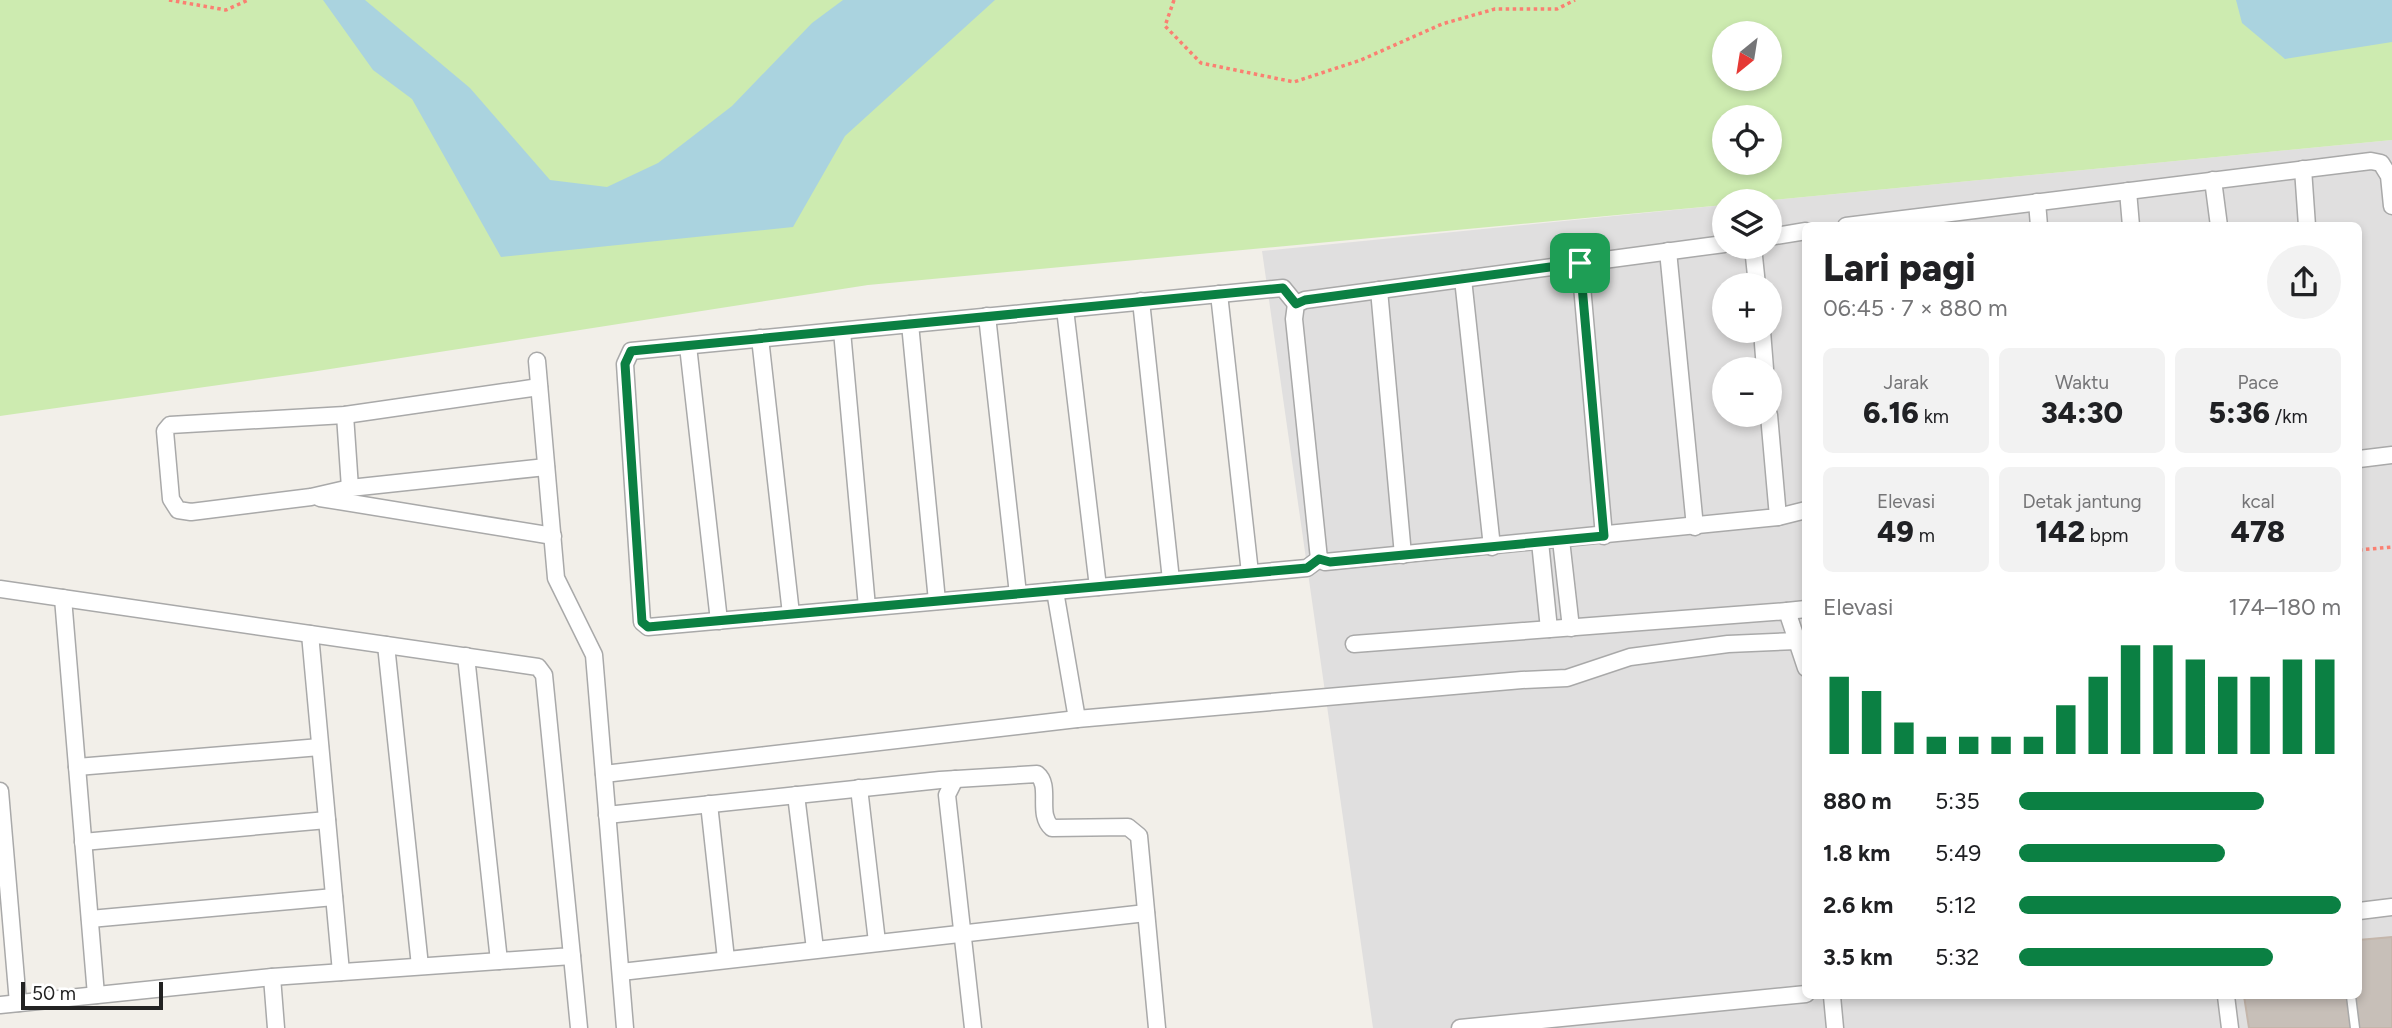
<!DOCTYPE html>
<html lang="id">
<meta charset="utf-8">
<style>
body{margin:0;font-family:Figtree,sans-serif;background:#f2f2f2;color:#202124;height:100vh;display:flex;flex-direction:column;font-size:26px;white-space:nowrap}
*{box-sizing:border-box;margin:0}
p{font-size:23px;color:#757577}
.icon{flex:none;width:38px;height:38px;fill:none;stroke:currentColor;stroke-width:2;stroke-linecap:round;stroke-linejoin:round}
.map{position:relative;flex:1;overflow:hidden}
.details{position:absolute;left:1802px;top:222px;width:560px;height:777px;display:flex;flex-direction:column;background:#fff;border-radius:10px;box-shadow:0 4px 10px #0003}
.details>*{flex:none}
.needle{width:46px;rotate:210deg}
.controls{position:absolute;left:1712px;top:21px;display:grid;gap:14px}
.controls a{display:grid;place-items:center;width:70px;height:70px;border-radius:50%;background:#fff;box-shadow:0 4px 10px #0003;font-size:35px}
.scale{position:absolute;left:21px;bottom:18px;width:142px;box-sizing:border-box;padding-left:7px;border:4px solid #222;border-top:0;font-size:19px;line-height:24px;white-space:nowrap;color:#222;-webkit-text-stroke:5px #fff;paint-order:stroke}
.pin{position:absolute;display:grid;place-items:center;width:60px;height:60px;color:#fff;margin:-30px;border-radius:14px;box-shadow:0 4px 10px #0006}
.round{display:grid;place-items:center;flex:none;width:74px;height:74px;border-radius:37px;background:#f2f2f2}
.overview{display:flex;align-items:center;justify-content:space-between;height:119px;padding:0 21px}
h1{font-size:38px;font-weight:800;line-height:52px}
.metrics{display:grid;grid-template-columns:repeat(3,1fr);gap:10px;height:119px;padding:7px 21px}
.metrics div{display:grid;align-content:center;border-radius:10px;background:#f2f2f2;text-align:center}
.metrics b{font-size:30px;font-weight:800}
.metrics small{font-size:19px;font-weight:400}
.metrics p{font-size:19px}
.chart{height:196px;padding:14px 21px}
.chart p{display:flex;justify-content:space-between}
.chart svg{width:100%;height:126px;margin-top:7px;stroke:#0b8043;stroke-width:6}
ul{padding:0 21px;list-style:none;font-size:23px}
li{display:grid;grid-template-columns:112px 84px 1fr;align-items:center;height:52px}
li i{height:18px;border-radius:9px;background:#0b8043}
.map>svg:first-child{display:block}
</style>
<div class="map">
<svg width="2392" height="1028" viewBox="0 0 2392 1028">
<rect width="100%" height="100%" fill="#f2efe9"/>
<path fill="#e0dfdf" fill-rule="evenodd" d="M2392 140V1028H1373L1262 251 1724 205V247H1769V201H1763ZM1806 226H2359V996H1806ZM1724 285H1769V331H1724ZM1724 369H1769V415H1724Z"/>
<path fill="#cdebb0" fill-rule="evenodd" d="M0 0H2392V140L1763 201H1724V205L868 285 311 372 0 416ZM1724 33H1769V79H1724ZM1724 117H1769V163H1724Z"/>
<g fill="#aad3df">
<polygon points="323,0 365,0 470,88 550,180 607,187 658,163 732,106 812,23 843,0 995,0 845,136 793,227 501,257 412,99 373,70"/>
<polygon points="2236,0 2392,0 2392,42 2285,59 2242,23"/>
</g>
<polygon fill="#c7bfb8" stroke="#c4b6ab" stroke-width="2" points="2392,937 2392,1028 2249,1028 2244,996 2359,996 2359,940"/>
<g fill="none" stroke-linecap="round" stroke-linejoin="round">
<g stroke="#a9a9a9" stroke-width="11">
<polyline id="service" points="2351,996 2355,1028"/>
</g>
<g stroke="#a9a9a9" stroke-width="19">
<g id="minor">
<polyline points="2303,169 2307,226"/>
<polyline points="2213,180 2219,226"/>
<polyline points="2128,191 2131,226"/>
<polyline points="2037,202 2039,226"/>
<polyline points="1846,226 2371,161 2381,163 2389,176 2392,206"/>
<polyline points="1769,237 1806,231"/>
<polyline points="1724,244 1305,300 1296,304 1294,319 1319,559 1325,562 1778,517 1769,415"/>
<polyline points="1753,247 1757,285"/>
<polyline points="1668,251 1695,527"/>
<polyline points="1580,263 1604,536"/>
<polyline points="1463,279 1492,547"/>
<polyline points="1379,290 1403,555"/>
<polyline points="1219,294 1250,573"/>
<polyline points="1141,301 1171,580"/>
<polyline points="1065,309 1098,587"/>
<polyline points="987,316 1018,594"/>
<polyline points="910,324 937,601"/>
<polyline points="842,331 867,607"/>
<polyline points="1762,331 1765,369"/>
<polyline points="760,338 791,614"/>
<polyline points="688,346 719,621"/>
<polyline points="537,361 556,578 594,655 625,1028"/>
<polyline points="539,387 345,415 170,425 165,431 171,499 178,510 191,512 311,497 350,488 546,467"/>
<polyline points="345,415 350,488"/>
<polyline points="2359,459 2392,455"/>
<polyline points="320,498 553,536"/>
<polyline points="1778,517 1806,510"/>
<polyline points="1561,540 1571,628"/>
<polyline points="1540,542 1549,629"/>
<polyline points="0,589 538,667 544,675 572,956 272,977 0,1005"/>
<polyline points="1055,591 1307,568 1319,559"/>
<polyline points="63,598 96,995"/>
<polyline points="1787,611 1806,609"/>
<polyline points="310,634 341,972"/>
<polyline points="1354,644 1787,611 1806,668"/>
<polyline points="386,645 420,966"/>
<polyline points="466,656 499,961"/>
<polyline points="1077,719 1522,680 1567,678 1630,657 1728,644 1797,641"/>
<polyline points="77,767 320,747"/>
<polyline points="604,774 1077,719 1055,591 648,627 642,622 625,364 631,351 1283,288 1296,304"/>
<polyline points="955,779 947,795 973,1028"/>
<polyline points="859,788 877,942"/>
<polyline points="0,791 18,1003"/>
<polyline points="796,795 815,949"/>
<polyline points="709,804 726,959"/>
<path d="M607 815 940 780 1037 774C1052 786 1036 814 1052 828L1128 827 1139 836 1157 1028"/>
<polyline points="83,842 327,820"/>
<polyline points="2359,911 2392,907"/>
<polyline points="90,919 334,897"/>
<polyline points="572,956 579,1028"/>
<polyline points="621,972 1146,913"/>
<polyline points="272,977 276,1028"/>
<polyline points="1832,996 1835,1028"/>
<polyline points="2226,996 2230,1028"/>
<polyline points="1460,1028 1806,994"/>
</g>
</g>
<g stroke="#fa8072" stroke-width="3.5" stroke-dasharray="3.5 3.5" stroke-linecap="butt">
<polyline points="169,0 226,10 248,0"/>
<polyline points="1174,0 1165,26 1201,63 1294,82 1361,60 1442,24 1495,9 1557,9 1575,0"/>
<polyline points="2359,550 2392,547"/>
</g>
<use href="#service" stroke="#fff" stroke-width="8"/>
<use href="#minor" stroke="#fff" stroke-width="16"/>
</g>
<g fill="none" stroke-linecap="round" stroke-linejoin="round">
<g stroke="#fff" stroke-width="14">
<polygon id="route" points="1580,263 1604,536 1330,562 1319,559 1307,568 648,627 642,622 625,364 631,351 1283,288 1296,304 1305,300"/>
</g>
<use href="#route" stroke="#0b8043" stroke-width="9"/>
</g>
</svg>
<div class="controls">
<a><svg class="needle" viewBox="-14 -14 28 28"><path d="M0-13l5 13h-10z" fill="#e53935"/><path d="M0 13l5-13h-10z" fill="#757577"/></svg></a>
<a><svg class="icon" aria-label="locate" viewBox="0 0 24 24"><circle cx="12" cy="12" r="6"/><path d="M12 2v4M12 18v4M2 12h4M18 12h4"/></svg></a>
<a><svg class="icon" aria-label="layers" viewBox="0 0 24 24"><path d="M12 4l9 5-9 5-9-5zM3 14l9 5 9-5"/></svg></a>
<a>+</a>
<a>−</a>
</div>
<div class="scale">50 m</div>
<div class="pin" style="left:1580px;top:263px;background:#1e9e55"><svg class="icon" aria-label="arrive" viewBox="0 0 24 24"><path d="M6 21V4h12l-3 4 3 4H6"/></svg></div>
<section class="details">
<div class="overview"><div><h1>Lari pagi</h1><p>06:45 · 7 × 880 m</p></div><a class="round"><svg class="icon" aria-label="share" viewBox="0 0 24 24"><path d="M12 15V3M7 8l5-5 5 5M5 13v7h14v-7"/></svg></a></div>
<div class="metrics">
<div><p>Jarak</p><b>6.16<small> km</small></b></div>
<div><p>Waktu</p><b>34:30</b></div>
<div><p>Pace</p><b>5:36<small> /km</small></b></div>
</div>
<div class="metrics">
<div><p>Elevasi</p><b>49<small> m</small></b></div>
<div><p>Detak jantung</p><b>142<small> bpm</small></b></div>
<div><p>kcal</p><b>478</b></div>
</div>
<div class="chart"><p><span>Elevasi</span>174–180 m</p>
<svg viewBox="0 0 160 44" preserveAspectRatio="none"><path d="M5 44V17M15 44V22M25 44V33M35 44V38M45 44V38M55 44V38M65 44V38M75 44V27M85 44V17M95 44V6M105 44V6M115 44V11M125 44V17M135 44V17M145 44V11M155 44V11"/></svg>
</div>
<ul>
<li><b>880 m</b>5:35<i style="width:76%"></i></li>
<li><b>1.8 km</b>5:49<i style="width:64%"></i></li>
<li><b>2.6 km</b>5:12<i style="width:100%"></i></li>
<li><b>3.5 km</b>5:32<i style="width:79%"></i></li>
</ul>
</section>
</div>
